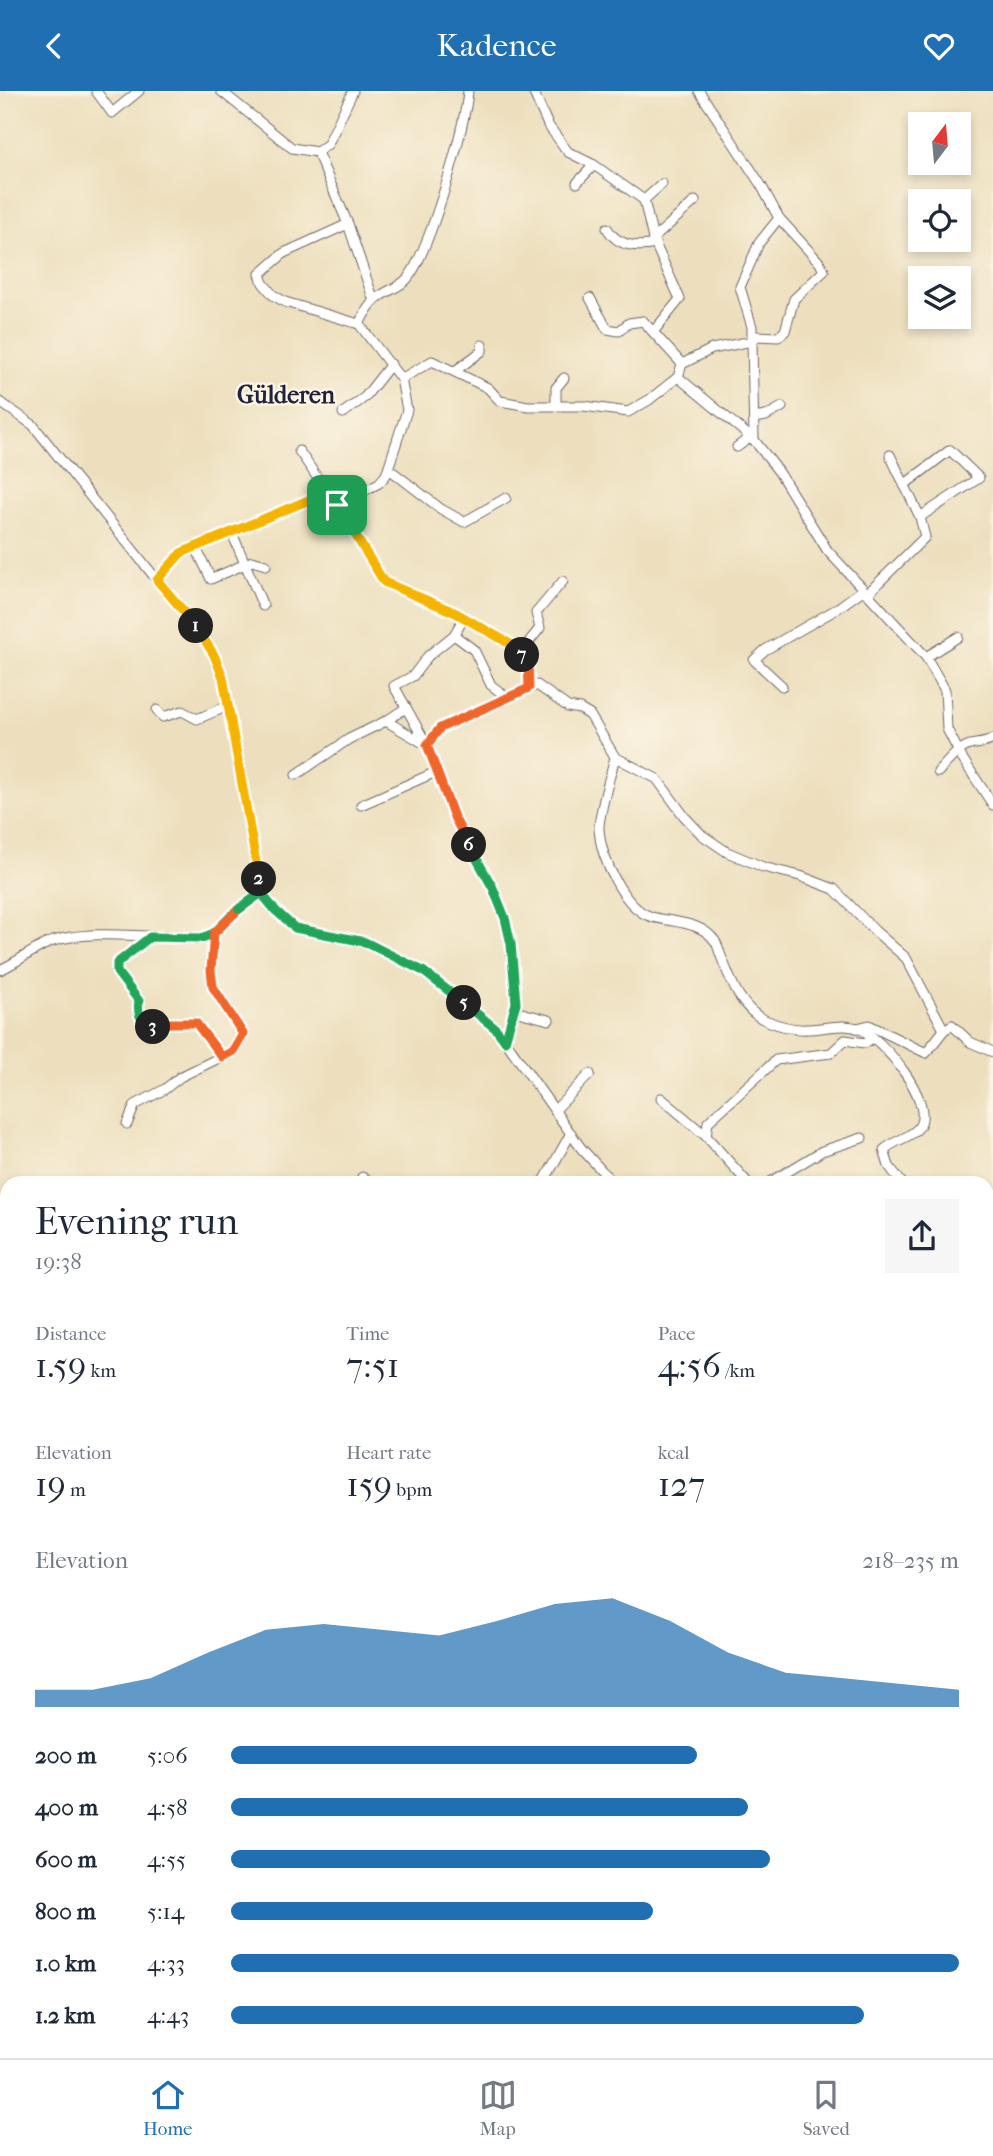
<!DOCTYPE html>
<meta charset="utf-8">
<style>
body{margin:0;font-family:"IM FELL French Canon",serif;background:#f6f6f7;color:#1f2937;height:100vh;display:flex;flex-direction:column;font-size:26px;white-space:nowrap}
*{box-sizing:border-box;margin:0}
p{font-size:23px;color:#747a83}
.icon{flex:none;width:38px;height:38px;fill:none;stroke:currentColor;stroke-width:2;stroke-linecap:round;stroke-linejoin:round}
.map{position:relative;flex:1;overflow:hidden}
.panel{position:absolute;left:0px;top:1085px;width:994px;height:882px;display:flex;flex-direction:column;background:#fff;border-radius:21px 21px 0 0;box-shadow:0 4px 10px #0003}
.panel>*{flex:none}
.needle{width:46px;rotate:16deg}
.controls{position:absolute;left:908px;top:21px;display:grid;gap:14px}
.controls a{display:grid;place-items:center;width:63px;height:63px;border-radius:0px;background:#fff;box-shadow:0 4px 10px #0003;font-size:35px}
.pin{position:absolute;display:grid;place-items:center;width:60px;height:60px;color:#fff;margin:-30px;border-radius:14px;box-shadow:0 4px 10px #0006}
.km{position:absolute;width:35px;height:35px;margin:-18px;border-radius:50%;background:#222;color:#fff;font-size:19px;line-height:35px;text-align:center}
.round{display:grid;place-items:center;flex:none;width:74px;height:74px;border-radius:0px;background:#f6f6f7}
.head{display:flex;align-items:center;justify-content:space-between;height:119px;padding:0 35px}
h1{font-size:38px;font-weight:600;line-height:52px}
.metrics{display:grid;grid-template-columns:repeat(3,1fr);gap:10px;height:119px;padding:7px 35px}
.metrics div{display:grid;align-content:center}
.metrics b{font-size:35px;font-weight:600}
.metrics small{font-size:19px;font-weight:400}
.metrics p{font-size:19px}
.chart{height:196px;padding:14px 35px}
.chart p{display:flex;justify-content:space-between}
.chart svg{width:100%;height:126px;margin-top:7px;fill:#1f6fb2;opacity:.7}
ul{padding:0 35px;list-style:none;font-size:23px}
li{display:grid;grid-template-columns:112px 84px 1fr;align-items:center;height:52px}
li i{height:18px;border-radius:9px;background:#1f6fb2}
header{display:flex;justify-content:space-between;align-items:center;height:91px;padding:0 35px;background:#1f6fb2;color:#fff;font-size:32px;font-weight:600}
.tab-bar{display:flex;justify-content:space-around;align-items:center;height:98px;border-top:2px solid #e0e1e3;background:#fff;font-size:19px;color:#747a83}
.tab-bar a{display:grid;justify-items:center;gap:4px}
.tab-bar .selected{color:#1f6fb2}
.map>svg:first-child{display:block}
</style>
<header><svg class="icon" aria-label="back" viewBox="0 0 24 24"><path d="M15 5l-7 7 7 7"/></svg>Kadence<svg class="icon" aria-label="heart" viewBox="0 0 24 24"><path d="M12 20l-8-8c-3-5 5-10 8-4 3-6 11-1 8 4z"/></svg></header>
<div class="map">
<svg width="993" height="1967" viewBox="0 0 993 1967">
<rect width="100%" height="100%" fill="#fcf5e5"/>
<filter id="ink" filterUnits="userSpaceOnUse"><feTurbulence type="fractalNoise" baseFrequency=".0143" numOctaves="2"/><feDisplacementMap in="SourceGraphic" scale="14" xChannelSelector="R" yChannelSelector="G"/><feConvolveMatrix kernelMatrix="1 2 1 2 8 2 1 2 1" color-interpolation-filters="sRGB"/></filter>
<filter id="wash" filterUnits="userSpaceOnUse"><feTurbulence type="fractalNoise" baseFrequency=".00686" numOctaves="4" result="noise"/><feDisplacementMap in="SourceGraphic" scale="28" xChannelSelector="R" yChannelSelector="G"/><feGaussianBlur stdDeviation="1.57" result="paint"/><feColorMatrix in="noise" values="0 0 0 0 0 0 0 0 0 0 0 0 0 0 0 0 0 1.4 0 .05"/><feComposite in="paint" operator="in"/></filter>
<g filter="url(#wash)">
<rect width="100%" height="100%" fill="#eddfbd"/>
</g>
<g filter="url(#ink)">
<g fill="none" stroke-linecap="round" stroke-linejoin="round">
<g stroke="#696468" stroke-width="11">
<g id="minor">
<polyline points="96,0 112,22 139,0"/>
<polyline points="221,0 292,57 317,61"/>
<polyline points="353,0 328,53 317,61 348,133 374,210"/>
<polyline points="533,0 548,34 568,61 594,74"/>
<polyline points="699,0 761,94 779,127 820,172 824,180 794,208 785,240 778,246 757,245 752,250 754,349"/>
<polyline points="577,92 594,74 644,109"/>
<polyline points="348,133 284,162 260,183 263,192 273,204 285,211 359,233 401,288"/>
<path d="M607 137C617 155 636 157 655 153"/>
<polyline points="653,148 695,110"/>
<polyline points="590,207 607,238 619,240 629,232 643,230 682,273"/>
<path d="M359 233C363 225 368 216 374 210 382 201 397 198 406 189 428 167 466 33 468 0"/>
<polyline points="654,240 680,208 653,148 644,109 662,93"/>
<polyline points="455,280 482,260 482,254"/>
<polyline points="678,286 682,273 712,258 752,250 752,236 740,196 759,152 779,127"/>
<polyline points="0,311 33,334 157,489"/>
<polyline points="556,315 556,297 564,287"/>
<polyline points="343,322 365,306 391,273"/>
<polyline points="754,327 766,325 782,316"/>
<polyline points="737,356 751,346"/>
<polyline points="299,360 319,389 327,389 341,411"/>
<polyline points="389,378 441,418 464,431 506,407"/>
<polyline points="904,394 950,359 979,387 920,426"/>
<polyline points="336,414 384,491 456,522 512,554 528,571 529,597"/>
<polyline points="232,442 263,515"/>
<polyline points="196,457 211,488 252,470 266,474"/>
<polyline points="454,544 474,559 491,594 508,607"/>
<polyline points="520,562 540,537 536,522 563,490"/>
<polyline points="926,566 958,546"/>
<polyline points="782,595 754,569 765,559 835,519 860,501 869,501 925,446 920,426 890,364"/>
<polyline points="157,619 163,626 182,620 197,628 228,615"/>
<polyline points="386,630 406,617"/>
<polyline points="427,654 394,595 413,585 428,565 454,544 464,527"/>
<path d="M615 666C611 682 598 725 599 739 601 767 624 818 652 826 674 832 701 830 715 850 718 854 719 861 721 865 730 888 741 919 765 929 777 934 794 939 807 938 824 938 843 931 860 938 882 947 936 1011 919 1036 911 1047 894 1049 884 1059L889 1075 902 1092"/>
<path d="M938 681C947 672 957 658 970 654 979 652 985 653 993 648"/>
<polyline points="296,684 349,648 386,630 425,653"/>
<polyline points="361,714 436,681"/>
<path d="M150 846 117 872V881L139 910C137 921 140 928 148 937L171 932H196L222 966"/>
<path d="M0 879C17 871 31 860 48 852 87 836 159 848 202 847L214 842 235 821 261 802"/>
<polyline points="514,920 549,929"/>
<polyline points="857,937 869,934 926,962 944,939 952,934 970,951 993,961"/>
<polyline points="505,950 516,913 511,853 505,827 493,797 454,726 427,654 440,637 537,594 568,616 580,618 590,624 615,666 657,688 684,725 702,744 727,761 763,776 800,785 834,798 875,840 906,867 944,939"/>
<polyline points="661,1007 706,1045"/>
<polyline points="555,1019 590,983"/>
<polyline points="127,1033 135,1014 165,998 180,986 233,960 243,943 213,896 211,879 214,842"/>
<polyline points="362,1086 372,1092"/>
<polyline points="543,1092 571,1042"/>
<polyline points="613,1092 581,1057 497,938 423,880 365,851 295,837 276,820 261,802 223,586 204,544 157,489 181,462 316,406 336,414 379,392 386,384 407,319 401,288 432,270 488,297 500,310 528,315 584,315 628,321 649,309 678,286 754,349 779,381 827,459 926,566 945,599 947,638 962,667 993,714"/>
<polyline points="748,1092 706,1045 708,1031 776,969 831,962 845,949 865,952 873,947"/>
<polyline points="769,1092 822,1060 862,1047"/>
<polyline points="987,1113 993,1102"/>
<polyline points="987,1296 993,1295"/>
<polyline points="987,1477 993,1479"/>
<polyline points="0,1629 7,1635"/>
<polyline points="719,1960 728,1967"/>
</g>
</g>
<g stroke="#696468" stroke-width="13">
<polyline id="tertiary" points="898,1960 898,1967"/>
</g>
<use href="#minor" stroke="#fff" stroke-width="9"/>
<use href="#tertiary" stroke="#fff" stroke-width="10"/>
</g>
</g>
<g fill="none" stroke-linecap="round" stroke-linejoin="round" filter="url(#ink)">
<g stroke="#fff" stroke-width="14">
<polyline id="split-1" points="196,535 157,489 181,462 316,406 337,414"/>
</g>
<g stroke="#fff" stroke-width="14">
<polyline id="split-2" points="196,535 214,564 223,586 259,788"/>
</g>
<g stroke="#fff" stroke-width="14">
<path id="split-3" d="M153 936 148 937C140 928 137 921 139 910L117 881V872L150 846 202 847 214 842 235 821 261 802 259 788"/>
</g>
<g stroke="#fff" stroke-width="14">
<polyline id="split-4" points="153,936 170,932 196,932 222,966 233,960 243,943 213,896 211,879 214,842 239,818"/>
</g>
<g stroke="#fff" stroke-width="14">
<polyline id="split-5" points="239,818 261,802 276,820 295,837 365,851 423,880 464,912"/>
</g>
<g stroke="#fff" stroke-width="14">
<polyline id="split-6" points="464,912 496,938 505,950 516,912 511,853 505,827 493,797 469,754"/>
</g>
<g stroke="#fff" stroke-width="14">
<polyline id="split-7" points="469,754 454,726 427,654 440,637 529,597 528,571 522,564"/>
</g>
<g stroke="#fff" stroke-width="14">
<polyline id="split-8" points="337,414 384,491 456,522 512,554 522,564"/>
</g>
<use href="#split-1" stroke="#f5b400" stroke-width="9"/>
<use href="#split-2" stroke="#f5b400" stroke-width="9"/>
<use href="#split-3" stroke="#22a559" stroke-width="9"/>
<use href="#split-4" stroke="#f0652b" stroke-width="9"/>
<use href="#split-5" stroke="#22a559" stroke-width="9"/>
<use href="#split-6" stroke="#22a559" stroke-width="9"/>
<use href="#split-7" stroke="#f0652b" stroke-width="9"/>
<use href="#split-8" stroke="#f5b400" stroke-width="9"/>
</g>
<g text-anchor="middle" stroke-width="5" stroke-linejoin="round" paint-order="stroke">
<g font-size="24" font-weight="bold" fill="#22223b" stroke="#fcf5e5">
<text x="286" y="312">Gülderen</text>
</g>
</g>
</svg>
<div class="controls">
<a><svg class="needle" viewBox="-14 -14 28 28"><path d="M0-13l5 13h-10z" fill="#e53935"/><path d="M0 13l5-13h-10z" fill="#747a83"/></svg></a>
<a><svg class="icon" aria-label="locate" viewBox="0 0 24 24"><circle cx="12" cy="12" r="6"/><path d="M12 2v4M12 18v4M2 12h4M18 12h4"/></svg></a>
<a><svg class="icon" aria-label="layers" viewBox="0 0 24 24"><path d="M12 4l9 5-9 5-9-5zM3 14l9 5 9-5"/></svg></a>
</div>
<div class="pin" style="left:337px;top:414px;background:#1e9e55"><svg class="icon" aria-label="arrive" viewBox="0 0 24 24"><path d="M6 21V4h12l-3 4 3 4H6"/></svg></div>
<b class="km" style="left:196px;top:535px">1</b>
<b class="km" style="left:259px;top:788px">2</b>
<b class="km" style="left:153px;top:936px">3</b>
<b class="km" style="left:464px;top:912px">5</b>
<b class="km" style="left:469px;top:754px">6</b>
<b class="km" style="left:522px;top:564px">7</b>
<section class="panel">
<div class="head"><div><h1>Evening run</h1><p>19:38</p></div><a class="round"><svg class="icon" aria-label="share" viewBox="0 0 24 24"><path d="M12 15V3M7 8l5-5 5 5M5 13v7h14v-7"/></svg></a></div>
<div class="metrics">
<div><p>Distance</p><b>1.59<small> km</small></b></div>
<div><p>Time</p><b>7:51</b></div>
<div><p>Pace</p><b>4:56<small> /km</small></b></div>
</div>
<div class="metrics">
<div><p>Elevation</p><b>19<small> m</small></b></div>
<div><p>Heart rate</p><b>159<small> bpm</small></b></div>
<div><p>kcal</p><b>127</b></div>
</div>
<div class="chart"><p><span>Elevation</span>218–235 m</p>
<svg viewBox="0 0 160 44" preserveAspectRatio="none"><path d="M0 44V38L10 38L20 34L30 25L40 17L50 15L60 17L70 19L80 14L90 8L100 6L110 14L120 25L130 32L140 34L150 36L160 38V44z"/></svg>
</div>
<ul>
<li><b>200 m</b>5:06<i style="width:64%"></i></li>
<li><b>400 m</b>4:58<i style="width:71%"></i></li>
<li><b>600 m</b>4:55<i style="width:74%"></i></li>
<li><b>800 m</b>5:14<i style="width:58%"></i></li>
<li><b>1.0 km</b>4:33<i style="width:100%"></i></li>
<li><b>1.2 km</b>4:43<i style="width:87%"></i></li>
</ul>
</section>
</div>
<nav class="tab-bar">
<a class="selected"><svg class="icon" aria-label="home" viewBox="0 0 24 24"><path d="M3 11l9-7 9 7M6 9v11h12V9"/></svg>Home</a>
<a><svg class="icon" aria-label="map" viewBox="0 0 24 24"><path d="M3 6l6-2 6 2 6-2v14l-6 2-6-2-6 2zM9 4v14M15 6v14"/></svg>Map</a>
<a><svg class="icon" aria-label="saved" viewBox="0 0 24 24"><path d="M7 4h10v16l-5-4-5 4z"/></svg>Saved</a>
</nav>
